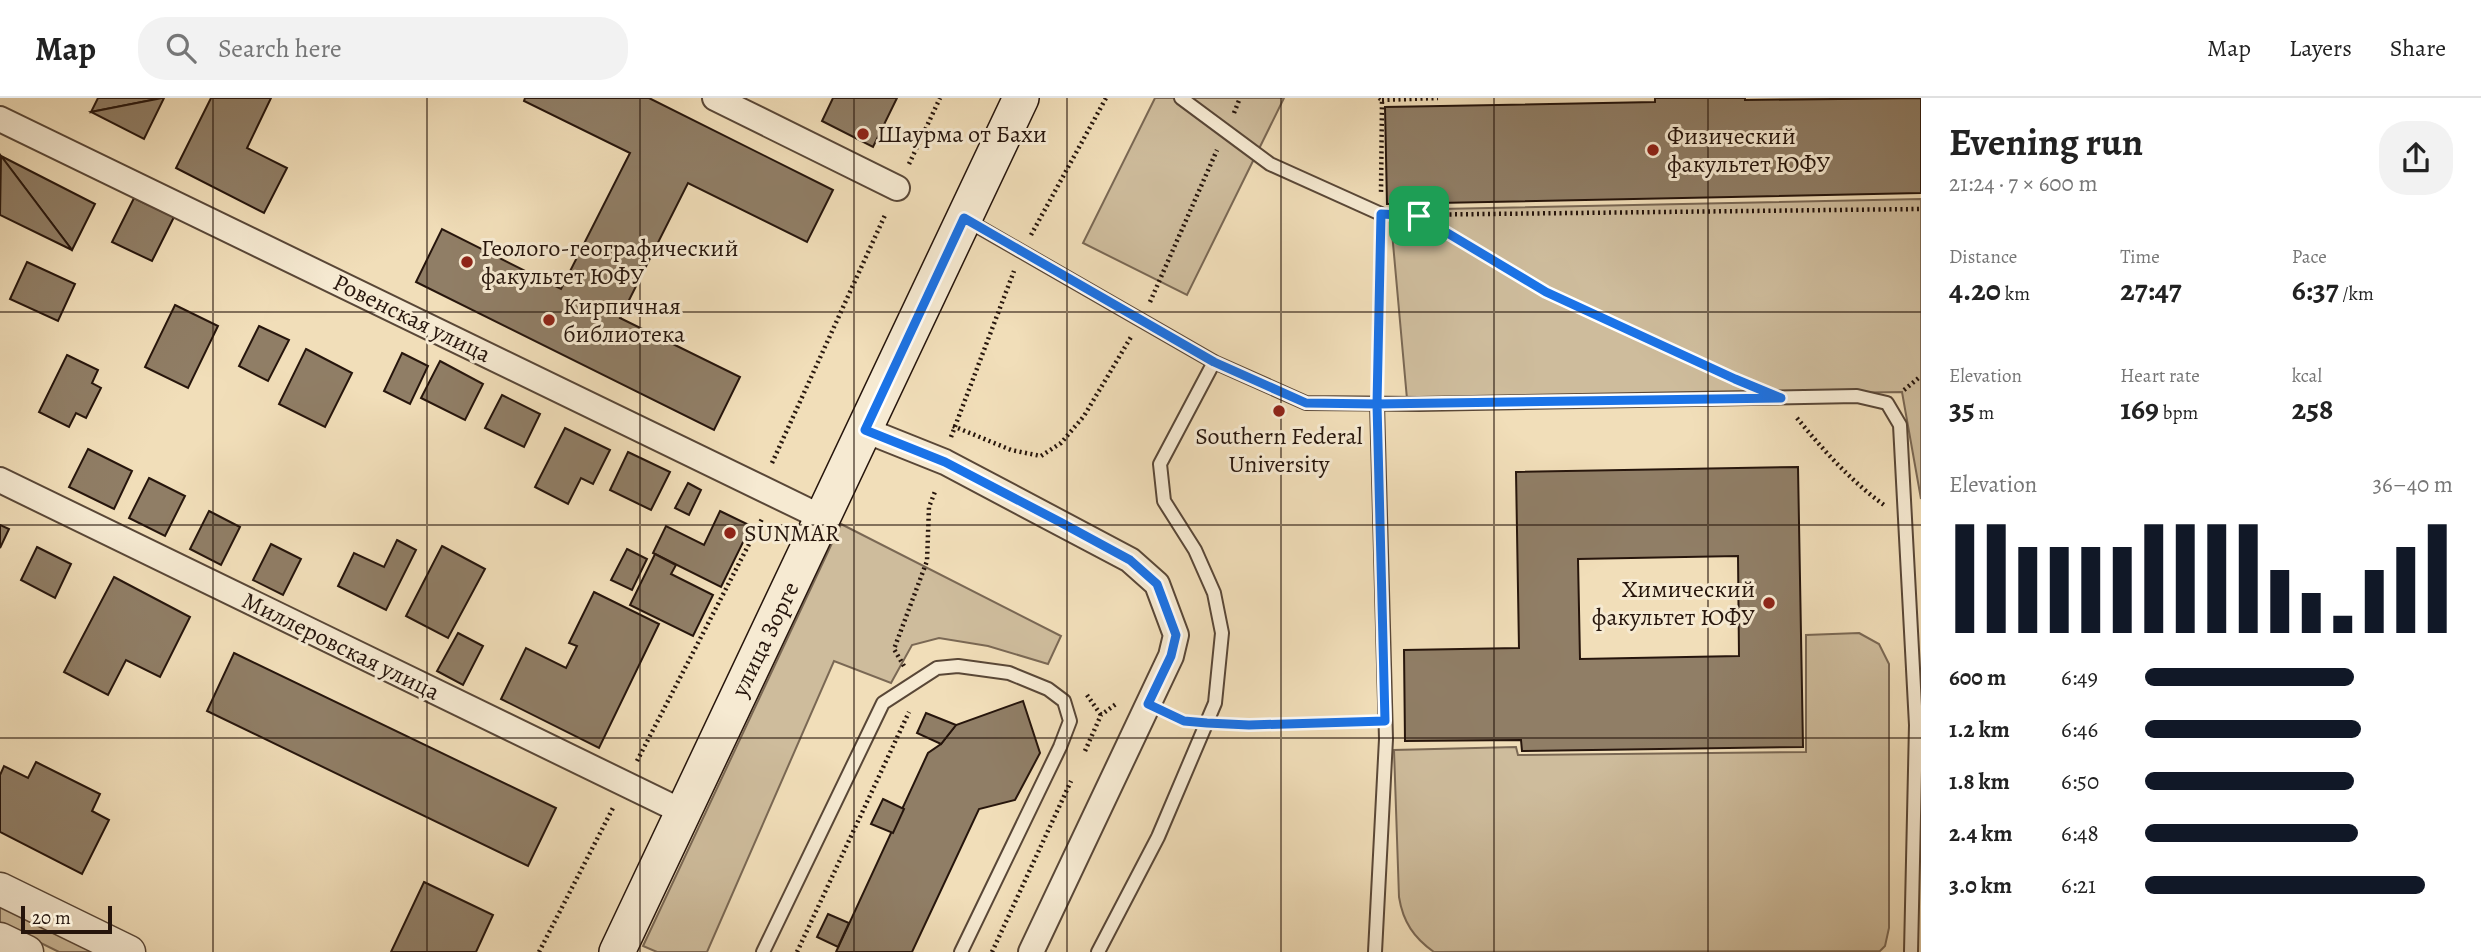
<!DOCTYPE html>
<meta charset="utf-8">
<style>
body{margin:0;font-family:Alegreya,serif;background:#f2f2f2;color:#222;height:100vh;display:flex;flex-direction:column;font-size:26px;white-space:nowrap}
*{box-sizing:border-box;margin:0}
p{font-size:23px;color:#767676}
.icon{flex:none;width:38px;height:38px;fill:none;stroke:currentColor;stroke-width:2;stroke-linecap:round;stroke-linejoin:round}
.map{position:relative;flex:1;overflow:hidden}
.sheet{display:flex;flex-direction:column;background:#fff;width:560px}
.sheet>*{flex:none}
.scale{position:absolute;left:21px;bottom:18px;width:91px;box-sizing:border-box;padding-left:7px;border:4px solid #26150c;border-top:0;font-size:19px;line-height:24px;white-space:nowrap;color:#26150c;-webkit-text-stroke:5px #f6ead2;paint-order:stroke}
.pin{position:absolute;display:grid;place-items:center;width:60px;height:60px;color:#fff;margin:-30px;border-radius:14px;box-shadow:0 4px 10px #0006}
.round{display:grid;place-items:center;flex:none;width:74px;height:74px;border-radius:28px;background:#f2f2f2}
.headline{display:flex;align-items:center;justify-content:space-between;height:119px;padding:0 28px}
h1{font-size:38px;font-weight:600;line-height:52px}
.metrics{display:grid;grid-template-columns:repeat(3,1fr);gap:10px;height:119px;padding:7px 28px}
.metrics div{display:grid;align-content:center}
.metrics b{font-size:30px;font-weight:600}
.metrics small{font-size:19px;font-weight:400}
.metrics p{font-size:19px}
.chart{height:196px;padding:14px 28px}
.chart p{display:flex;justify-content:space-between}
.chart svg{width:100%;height:126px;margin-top:7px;stroke:#111827;stroke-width:6}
ul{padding:0 28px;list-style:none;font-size:23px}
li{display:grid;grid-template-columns:112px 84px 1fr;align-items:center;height:52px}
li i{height:18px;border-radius:9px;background:#111827}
header{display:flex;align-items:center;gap:42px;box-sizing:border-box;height:98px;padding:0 35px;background:#fff;border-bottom:2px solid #e0e0e0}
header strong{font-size:33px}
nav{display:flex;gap:38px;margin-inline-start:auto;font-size:24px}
.search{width:490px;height:63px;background:#f2f2f2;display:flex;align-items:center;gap:18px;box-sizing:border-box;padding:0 24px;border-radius:28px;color:#767676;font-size:26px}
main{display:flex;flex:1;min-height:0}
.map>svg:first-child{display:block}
</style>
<header>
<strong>Map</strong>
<div class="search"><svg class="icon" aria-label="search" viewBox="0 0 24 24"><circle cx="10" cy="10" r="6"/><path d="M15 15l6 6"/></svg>Search here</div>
<nav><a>Map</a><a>Layers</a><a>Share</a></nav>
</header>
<main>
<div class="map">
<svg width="1921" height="854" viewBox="0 0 1921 854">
<rect width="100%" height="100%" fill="#f1deb9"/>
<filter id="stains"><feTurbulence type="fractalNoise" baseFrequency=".00286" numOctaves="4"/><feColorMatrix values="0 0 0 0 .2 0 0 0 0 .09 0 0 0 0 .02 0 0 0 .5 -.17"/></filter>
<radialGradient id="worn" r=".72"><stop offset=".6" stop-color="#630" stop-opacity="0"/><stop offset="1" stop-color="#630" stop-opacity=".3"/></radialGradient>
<g fill="#cebc9c" stroke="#7a6854" stroke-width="2">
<polygon points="1155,0 1284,0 1187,197 1083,145"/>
<polygon points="1921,101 1921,401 1902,294 1407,301 1390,112"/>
<polygon points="841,426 1061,538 1048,566 988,548 939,540 912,547 891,585 834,563 707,854 657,854 643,848"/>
<path d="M1859 535 1879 546 1889 566V830L1885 848 1880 853 1434 854C1414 840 1403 824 1399 799L1394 652 1516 649 1518 657 1806 654V537Z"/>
<polygon points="0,808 95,854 59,854 0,825"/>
</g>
<g fill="#907e66" stroke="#26150c" stroke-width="2" fill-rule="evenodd">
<polygon points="98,0 162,0 91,14"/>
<polygon points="162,0 164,0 144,41 91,14"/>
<polygon points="211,0 271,0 247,50 287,70 264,115 176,70"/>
<polygon points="525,0 649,0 833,92 807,144 688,85 620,220 740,279 714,332 416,184 442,131 561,191 630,55 524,3"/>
<polygon points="833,0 897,0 873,49 822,23"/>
<polygon points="1655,0 1745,0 1745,2 1921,0 1921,95 1387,106 1385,9 1655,4"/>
<polygon points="1,58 95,106 72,152"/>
<polygon points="1,58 72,152 0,117"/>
<polygon points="134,100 174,119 152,163 112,144"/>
<polygon points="27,164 75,186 58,223 10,201"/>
<polygon points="175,207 218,228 188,290 145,269"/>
<polygon points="259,228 289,242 268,283 239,268"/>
<polygon points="306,251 352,275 325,329 279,306"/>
<polygon points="402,255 428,268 410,306 384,293"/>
<polygon points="67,257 98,272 92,285 101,290 86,320 76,315 69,329 39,314"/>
<polygon points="440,263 483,286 465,322 421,300"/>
<polygon points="502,297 540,316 524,349 485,330"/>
<polygon points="565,330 610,352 593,386 581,380 568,406 535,389"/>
<polygon points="88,351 132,373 114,411 69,389"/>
<polygon points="628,354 670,374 651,412 610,392"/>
<path d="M1798 369 1803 649 1522 653 1521 642 1405 643 1404 552 1519 550 1516 374ZM1738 458 1739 558 1580 561 1578 461Z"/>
<polygon points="149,380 185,398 165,438 129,420"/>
<polygon points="688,385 701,392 689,417 675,410"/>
<polygon points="209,413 240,429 221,467 190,451"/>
<polygon points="720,413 751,428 721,489 653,455 666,428 704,447"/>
<polygon points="0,427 9,431 0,450"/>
<polygon points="397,442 416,452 386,512 338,488 354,455 384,469"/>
<polygon points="271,446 301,461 283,497 253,482"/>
<polygon points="442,448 485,471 448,540 406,518"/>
<polygon points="37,449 71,466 55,500 21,482"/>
<polygon points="627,451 647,461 632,492 611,482"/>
<polygon points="655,456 676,467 671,476 713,497 693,538 630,507"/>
<polygon points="114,479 190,519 160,579 126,562 108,597 64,574"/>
<polygon points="594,494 659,526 599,650 501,601 526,550 566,570 577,548 569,545"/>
<polygon points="458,535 483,548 463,587 437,573"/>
<polygon points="234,555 556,710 528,768 207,613"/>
<polygon points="1023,603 1040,655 1015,702 979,711 912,854 836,854 928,655 941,646 956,627"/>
<polygon points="926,615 956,627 941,646 917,635"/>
<polygon points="36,664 100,696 92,713 109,722 82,776 0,734 0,677 4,668 28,680"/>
<polygon points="883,701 904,711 893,735 871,726"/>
<polygon points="424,784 493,817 476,854 391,854"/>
<polygon points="828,816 849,825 838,849 817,839"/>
</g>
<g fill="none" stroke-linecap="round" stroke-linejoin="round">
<g stroke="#594737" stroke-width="16">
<g id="service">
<polyline points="1181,0 1270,66 1381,116"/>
<polyline points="965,121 1214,264 1306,305 1419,306 1857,298 1887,305 1900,327 1916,627 1911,854"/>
<polyline points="763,854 883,605 937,570 958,568 1009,575 1048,591 1064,603 1070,623 1060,649 961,854"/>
<polyline points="1098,854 1158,739 1215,605 1222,535 1214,495 1195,452 1164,403 1160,366 1214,264"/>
<polyline points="1375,854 1386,641 1377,305"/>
</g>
</g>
<g stroke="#594737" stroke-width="28">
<g id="minor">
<polyline points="715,0 897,90"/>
<polyline points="0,21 823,420"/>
<polyline points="865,332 945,364 1130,462 1157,486 1176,537 1171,558 1031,854"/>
<polyline points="0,382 683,714"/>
</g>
</g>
<g stroke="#594737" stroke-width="35">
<g id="tertiary">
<polyline points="0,791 129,854"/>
<polyline points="0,841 27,854"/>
</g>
</g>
<g stroke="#26150c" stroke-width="38">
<polyline id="secondary" points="617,854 1021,0"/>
</g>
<g stroke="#26150c" stroke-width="4.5" stroke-dasharray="2 3.5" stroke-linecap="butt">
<polyline points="1379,0 1382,2 1381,95"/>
<polyline points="1382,2 1438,0"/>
<polyline points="1234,15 1240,0"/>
<polyline points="909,66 940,0"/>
<polyline points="1400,117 1921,111"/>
<polyline points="1419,118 1546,194 1728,278"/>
<polyline points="1031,137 1106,0"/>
<polyline points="1150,204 1217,52"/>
<polyline points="1378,287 1381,135"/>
<polyline points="1904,292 1921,278"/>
<path d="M1797 320C1823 352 1851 383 1884 407"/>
<polyline points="953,328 1011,352 1041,358 1061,345 1084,318 1131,239"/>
<polyline points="951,339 1014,173"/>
<polyline points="772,365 886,115"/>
<polyline points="904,568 894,551 927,463 929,409 936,391"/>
<polyline points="1087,597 1101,617"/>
<polyline points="1228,626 1366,623"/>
<polyline points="1085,653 1101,617 1116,606"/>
<polyline points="637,663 763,419"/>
<polyline points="539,854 614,708"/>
<polyline points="797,854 909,614"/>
<polyline points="992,854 1071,683"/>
</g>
<use href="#service" stroke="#f6ead2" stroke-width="12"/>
<use href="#minor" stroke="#f6ead2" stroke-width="24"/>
<use href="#tertiary" stroke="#f6ead2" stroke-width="32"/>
<use href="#secondary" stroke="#f6ead2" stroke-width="35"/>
</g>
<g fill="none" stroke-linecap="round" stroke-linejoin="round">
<g stroke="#fff" stroke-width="14">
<polyline id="route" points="1419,118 1381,116 1377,306 1306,305 1214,264 964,120 865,332 945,364 1060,424 1130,462 1157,486 1176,537 1171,558 1148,606 1184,623 1207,625 1249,627 1385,623 1377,306 1781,300 1735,281 1546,194 1419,118"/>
</g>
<use href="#route" stroke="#1a73e8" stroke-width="9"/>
</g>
<path fill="none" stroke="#26150c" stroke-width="2" stroke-opacity="0.55" d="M213 0V854M427 0V854M640 0V854M854 0V854M1067 0V854M1281 0V854M1494 0V854M1708 0V854M0 214H1921M0 427H1921M0 640H1921"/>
<g fill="#8f2418" stroke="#f6ead2" stroke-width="2.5">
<circle cx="863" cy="36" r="7"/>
<circle cx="1653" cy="52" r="7"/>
<circle cx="467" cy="164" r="7"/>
<circle cx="549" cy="222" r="7"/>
<circle cx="1279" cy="313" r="7"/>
<circle cx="730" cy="435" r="7"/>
<circle cx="1769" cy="505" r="7"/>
</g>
<g text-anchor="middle" stroke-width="6" stroke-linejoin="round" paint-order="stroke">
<g font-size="24" fill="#26150c" stroke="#f6ead2" text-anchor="start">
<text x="877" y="44">Шаурма от Бахи</text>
<text x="1667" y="46">Физический<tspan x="1667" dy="28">факультет ЮФУ</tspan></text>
<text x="481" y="158">Геолого-географический<tspan x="481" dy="28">факультет ЮФУ</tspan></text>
<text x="563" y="216">Кирпичная<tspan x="563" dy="28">библиотека</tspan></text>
<text x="1279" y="346" text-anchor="middle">Southern Federal<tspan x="1279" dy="28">University</tspan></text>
<text x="744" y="443">SUNMAR</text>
<text x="1755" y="499" text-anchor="end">Химический<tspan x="1755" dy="28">факультет ЮФУ</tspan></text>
</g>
<g font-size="24" fill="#26150c" stroke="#f6ead2">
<text transform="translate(412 220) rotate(26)" y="8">Ровенская улица</text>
<text transform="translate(765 541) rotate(-64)" y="8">улица Зорге</text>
<text transform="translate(341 548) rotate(26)" y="8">Миллеровская улица</text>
</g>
</g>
<rect width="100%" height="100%" filter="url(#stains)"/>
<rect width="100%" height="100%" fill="url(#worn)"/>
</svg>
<div class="scale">20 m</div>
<div class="pin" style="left:1419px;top:118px;background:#1e9e55"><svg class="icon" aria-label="arrive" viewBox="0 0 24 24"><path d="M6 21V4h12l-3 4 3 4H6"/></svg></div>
</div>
<section class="sheet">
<div class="headline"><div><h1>Evening run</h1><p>21:24 · 7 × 600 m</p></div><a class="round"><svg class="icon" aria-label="share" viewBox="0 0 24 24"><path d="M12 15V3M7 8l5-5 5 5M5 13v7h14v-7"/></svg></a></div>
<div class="metrics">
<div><p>Distance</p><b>4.20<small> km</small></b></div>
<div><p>Time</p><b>27:47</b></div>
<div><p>Pace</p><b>6:37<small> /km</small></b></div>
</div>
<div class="metrics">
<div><p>Elevation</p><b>35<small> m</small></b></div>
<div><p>Heart rate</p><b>169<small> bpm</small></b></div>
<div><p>kcal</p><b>258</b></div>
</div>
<div class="chart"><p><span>Elevation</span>36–40 m</p>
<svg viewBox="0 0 160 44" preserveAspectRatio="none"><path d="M5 44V6M15 44V6M25 44V14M35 44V14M45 44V14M55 44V14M65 44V6M75 44V6M85 44V6M95 44V6M105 44V22M115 44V30M125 44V38M135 44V22M145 44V14M155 44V6"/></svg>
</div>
<ul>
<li><b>600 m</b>6:49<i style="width:68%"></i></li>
<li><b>1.2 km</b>6:46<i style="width:70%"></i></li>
<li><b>1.8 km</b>6:50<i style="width:68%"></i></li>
<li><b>2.4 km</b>6:48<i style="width:69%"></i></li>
<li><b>3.0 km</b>6:21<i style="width:91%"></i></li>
</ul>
</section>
</main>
